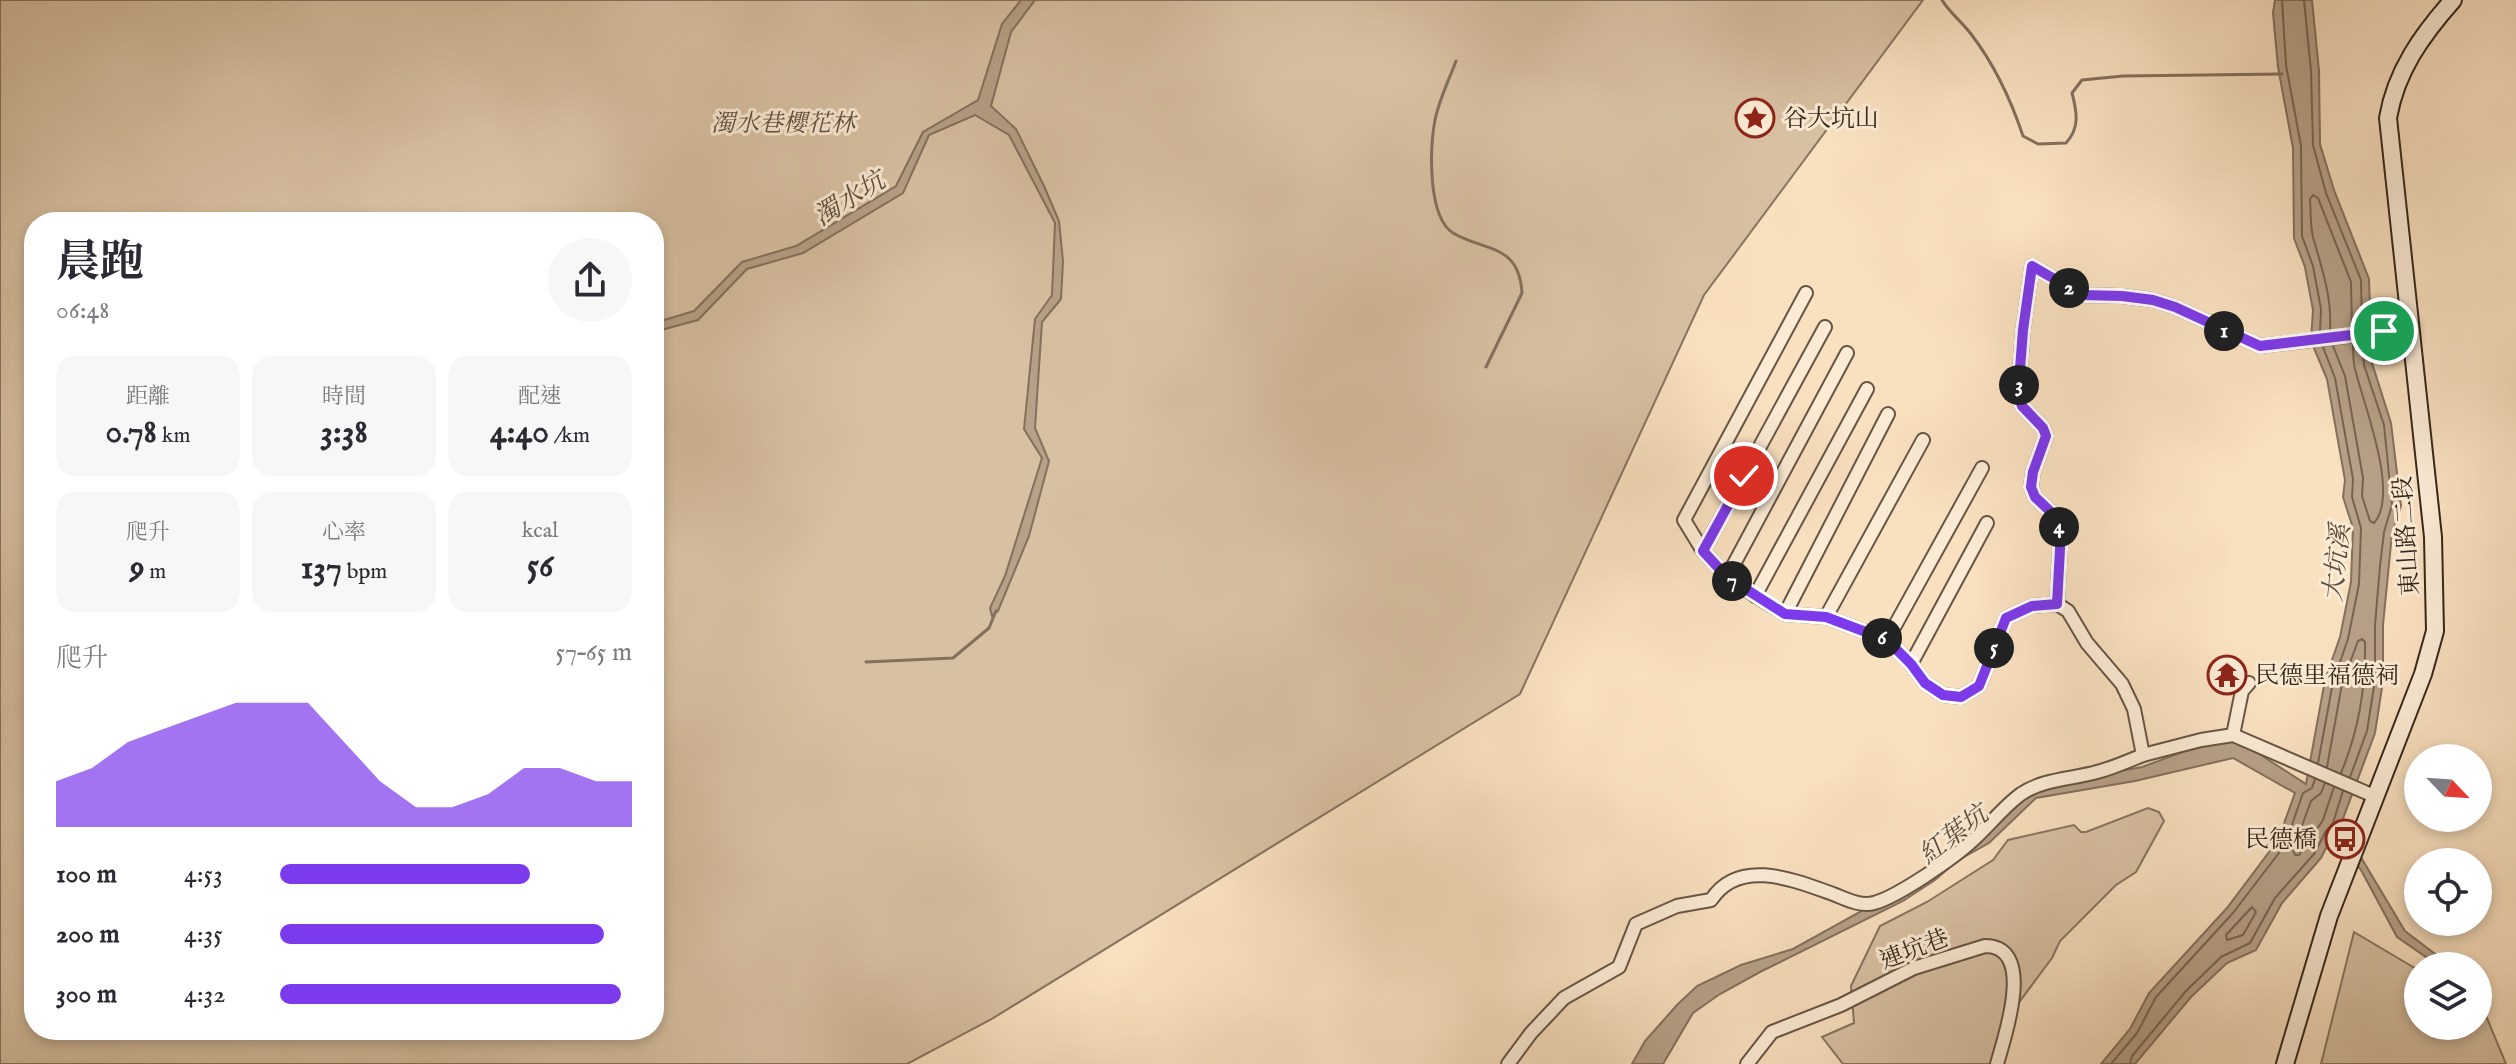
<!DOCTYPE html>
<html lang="zh-TW">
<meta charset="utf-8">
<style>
body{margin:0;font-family:"IM FELL English","Noto Serif TC",serif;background:#f7f7f7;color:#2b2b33;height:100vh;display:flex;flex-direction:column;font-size:30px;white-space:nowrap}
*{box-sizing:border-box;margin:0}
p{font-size:26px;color:#7c7c81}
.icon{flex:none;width:44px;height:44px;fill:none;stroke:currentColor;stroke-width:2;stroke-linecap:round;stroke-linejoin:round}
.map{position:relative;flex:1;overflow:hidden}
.side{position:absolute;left:24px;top:212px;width:640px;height:828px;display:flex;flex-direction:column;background:#fff;border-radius:32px;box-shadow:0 4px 12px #0003}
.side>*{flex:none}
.needle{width:52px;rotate:115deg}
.tools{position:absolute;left:2404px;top:744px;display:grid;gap:16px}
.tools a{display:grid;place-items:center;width:88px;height:88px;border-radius:50%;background:#fff;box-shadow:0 4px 12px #0003;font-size:40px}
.pin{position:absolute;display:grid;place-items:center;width:68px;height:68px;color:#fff;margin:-34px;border:4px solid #fff;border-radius:50%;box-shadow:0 2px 8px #0007}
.km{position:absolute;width:40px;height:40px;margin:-20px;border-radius:50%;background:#222;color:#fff;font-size:22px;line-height:40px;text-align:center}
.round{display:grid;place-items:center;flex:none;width:84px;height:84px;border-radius:42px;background:#f7f7f7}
.head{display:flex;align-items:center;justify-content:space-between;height:136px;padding:0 32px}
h1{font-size:44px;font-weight:700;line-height:60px}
.figures{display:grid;grid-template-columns:repeat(3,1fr);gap:12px;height:136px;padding:8px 32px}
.figures div{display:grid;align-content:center;border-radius:20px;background:#f7f7f7;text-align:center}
.figures b{font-size:34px;font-weight:700}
.figures small{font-size:22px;font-weight:400}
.figures p{font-size:22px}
.chart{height:224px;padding:16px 32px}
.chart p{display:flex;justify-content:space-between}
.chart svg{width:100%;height:144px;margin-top:8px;fill:#7c3aed;opacity:.7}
ul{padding:0 32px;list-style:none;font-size:26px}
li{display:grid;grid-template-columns:128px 96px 1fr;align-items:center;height:60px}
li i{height:20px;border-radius:10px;background:#7c3aed}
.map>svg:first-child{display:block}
</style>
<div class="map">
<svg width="2516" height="1064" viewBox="0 0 2516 1064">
<rect width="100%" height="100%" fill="#f9e0bf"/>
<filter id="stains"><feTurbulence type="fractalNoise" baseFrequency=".0025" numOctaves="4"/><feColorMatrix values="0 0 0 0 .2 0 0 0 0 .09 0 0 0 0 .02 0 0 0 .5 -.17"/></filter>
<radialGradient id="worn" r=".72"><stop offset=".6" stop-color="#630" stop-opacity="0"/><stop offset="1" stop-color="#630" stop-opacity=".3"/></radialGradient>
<g fill="#d8c1a3" stroke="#877460" stroke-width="2" fill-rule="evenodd">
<path d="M0 0H1923L1704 295 1520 694 990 1020 907 1064H0ZM34 222H654V1030H34Z"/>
<polygon points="2148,808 2159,812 2164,821 2136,872 2116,885 2060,941 2052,958 2003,1024 1993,1064 1843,1064 1822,1037 1854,1023 1851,986 1880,926 1927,902 1993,860 2008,840 2074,825 2081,832 2086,832"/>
<polygon points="2354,932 2418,970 2418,1026 2478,1026 2478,1007 2484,1011 2506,1064 2321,1064"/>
</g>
<g fill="#b7a188" stroke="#83705d" stroke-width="2">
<polygon points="1021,0 1035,0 1011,32 991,106 1016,129 1044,186 1059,221 1063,261 1061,299 1042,322 1035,428 1049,461 1029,536 998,611 992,616 990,608 1005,576 1042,458 1024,429 1035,319 1052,295 1055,223 1009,135 975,115 929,135 903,193 803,253 747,269 698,320 654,332 654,323 694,311 742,262 796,246 896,186 923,132 978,100 1002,24"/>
<polygon points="2275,0 2312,0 2319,71 2320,144 2334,190 2369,279 2372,363 2391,423 2401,506 2392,534 2383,625 2383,681 2375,733 2341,824 2405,931 2451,966 2439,966 2397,937 2361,870 2333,834 2321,858 2282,903 2256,950 2227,963 2191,997 2135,1064 2101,1064 2130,1029 2149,993 2227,908 2278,840 2295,793 2233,758 2135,781 2036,798 1989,843 1957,861 1935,880 1903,901 1760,972 1720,994 1693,1013 1663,1064 1632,1064 1645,1041 1677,1005 1697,986 1741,965 1793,949 1869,907 1913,880 1932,864 1953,854 2026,788 2142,767 2207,743 2239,741 2306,784 2325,680 2340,637 2351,582 2353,528 2343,497 2345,480 2327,379 2311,341 2313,310 2305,267 2294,238 2293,148 2278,67 2273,13"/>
</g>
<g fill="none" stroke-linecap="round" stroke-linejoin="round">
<g stroke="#766452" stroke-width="2">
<polyline points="2282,0 2286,65 2301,146 2302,236 2313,266 2321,309 2320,331"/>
<polyline points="2304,0 2311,71 2313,145 2326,193 2361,280 2362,326"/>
<path d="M2330 330C2332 297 2322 269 2313 237 2310 225 2311 211 2310 199L2313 195 2318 198 2351 282 2352 327"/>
<path d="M2333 346 2345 376 2363 478 2362 496 2370 521 2374 523C2400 494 2363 403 2355 369 2353 361 2353 352 2353 343"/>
<polyline points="2318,763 2333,682 2348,639 2359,584 2361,528 2352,497 2353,479 2335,378 2323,347"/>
<path d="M2327 767 2342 684 2358 641 2362 639 2365 642C2366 688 2359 730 2341 773"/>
<polyline points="2350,777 2367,731 2375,680 2375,625 2380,566 2384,532 2392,505 2384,425 2364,365 2363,342"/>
<polyline points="2325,783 2321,793 2311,801 2293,850 2295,855 2299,855 2323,820 2334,787"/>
<polygon points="2252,907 2256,912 2243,935 2227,940 2226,935"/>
<polyline points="2111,1064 2137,1033 2156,997 2233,913 2285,845 2303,793 2312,788 2315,779"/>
<polyline points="2130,1064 2132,1056 2186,991 2221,957 2250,943 2275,898 2314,854 2326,831 2332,826 2343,791"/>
</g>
<g stroke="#83705d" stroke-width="3">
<path d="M1942 0C1949 12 1962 22 1971 34 1994 64 2011 100 2023 136L2038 144 2066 143C2080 128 2077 112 2072 93L2082 80 2123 76 2282 74"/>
<path d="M1456 61C1449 80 1439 100 1435 120 1430 147 1427 216 1453 233 1485 252 1519 243 1522 293L1486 367"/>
<polyline points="866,662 953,658 989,628 996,611"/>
</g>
<g stroke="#675545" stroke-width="16">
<g id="minor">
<polyline points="1806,293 1684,520 1703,551 1727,577 1740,586 1785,614 1826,617 1887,640 1911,664 1925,683 1943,695 1961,697 1979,686 2006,618 2032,606 2057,604 2068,611 2087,643 2122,684 2134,709 2143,755 2201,740 2233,735 2374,796"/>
<polyline points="1703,551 1825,327"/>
<polyline points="1727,577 1847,353"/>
<polyline points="1755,596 1867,389"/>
<polyline points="2057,604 2061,531 2053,514 2035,497 2031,487 2033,472 2046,436 2043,428 2022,406 2018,395 2023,330 2032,266 2082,295 2122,296 2153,300 2175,307 2260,346 2409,329"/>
<polyline points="1785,614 1888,414"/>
<polyline points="1826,617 1923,440"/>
<polyline points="1887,640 1982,468"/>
<polyline points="1911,664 1987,523"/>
<polyline points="2233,735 2242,691 2249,683"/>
<path d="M1508 1064 1531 1033 1564 998 1619 967 1636 924 1677 906 1711 900C1739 857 1794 880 1833 894 1846 899 1861 907 1874 903 1897 897 1954 858 1972 841 1989 826 2003 807 2021 794 2043 779 2072 779 2097 772 2113 768 2128 761 2143 755"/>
<path d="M1747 1064 1772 1032 1841 1005 1914 968 1985 946C2037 946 2004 1038 1997 1064"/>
</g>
</g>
<g stroke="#36271c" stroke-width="20">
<path id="secondary" d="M2285 1064 2329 916 2423 674 2435 631 2433 537 2388 118C2396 71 2422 35 2453 0"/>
</g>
<use href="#minor" stroke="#fbebd5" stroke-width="12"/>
<use href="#secondary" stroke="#fbebd5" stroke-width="16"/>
</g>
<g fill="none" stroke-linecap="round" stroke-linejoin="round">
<g stroke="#fff" stroke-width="16">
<polyline id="route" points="1744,476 1703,551 1727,577 1785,614 1826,617 1887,640 1911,664 1925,683 1943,695 1961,697 1979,686 2006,618 2032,606 2057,604 2061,531 2053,514 2035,497 2031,487 2033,472 2046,436 2043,428 2022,406 2018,395 2023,330 2032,266 2082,295 2122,296 2153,300 2175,307 2260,346 2384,331"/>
</g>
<use href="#route" stroke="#7c3aed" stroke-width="10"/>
</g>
<defs>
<g id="sight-ring" transform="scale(2)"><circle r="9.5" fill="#fbebd5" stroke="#8f2418" stroke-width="1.5"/><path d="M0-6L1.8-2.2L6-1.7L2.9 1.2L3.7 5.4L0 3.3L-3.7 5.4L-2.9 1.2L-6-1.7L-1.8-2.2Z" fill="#8f2418"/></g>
<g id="temple-ring" transform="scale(2)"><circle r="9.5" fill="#fbebd5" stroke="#8f2418" stroke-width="1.5"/><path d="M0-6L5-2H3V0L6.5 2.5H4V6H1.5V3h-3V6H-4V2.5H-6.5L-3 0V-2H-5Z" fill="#8f2418"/></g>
<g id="bus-ring" transform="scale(2)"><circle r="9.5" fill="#fbebd5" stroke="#8f2418" stroke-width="1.5"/><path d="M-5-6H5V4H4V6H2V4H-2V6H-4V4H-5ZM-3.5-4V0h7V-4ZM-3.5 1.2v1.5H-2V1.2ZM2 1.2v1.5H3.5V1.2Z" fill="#8f2418"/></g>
</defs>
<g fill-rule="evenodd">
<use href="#sight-ring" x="1755" y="118"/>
<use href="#temple-ring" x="2227" y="675"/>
<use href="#bus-ring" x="2345" y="839"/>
</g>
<g text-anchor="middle" stroke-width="6" stroke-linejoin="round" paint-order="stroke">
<g font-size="24" fill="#36271c" stroke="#fbebd5" text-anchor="start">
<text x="1783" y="126">谷大坑山</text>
<text x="2255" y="683">民德里福德祠</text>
<text x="2317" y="847" text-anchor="end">民德橋</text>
</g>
<g font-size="24" font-style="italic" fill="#5e4e3e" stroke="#fbebd5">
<text x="783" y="131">濁水巷櫻花林</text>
</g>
<g font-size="24" fill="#36271c" stroke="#fbebd5">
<text transform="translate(2406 536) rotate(-94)" y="8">東山路二段</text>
<text transform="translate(1914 949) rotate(-21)" y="8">連坑巷</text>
</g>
<g font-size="26" font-style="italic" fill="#5d4c3c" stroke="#fbebd5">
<text transform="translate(849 198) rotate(-32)" y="9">濁水坑</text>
<text transform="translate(2336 563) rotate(-84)" y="9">大坑溪</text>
<text transform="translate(1953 834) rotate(-37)" y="9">紅葉坑</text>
</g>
</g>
<rect width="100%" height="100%" filter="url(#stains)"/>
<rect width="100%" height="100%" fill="url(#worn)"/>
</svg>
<div class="tools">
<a><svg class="needle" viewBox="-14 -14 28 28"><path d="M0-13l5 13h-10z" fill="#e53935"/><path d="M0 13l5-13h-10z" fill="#7c7c81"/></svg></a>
<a><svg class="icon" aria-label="locate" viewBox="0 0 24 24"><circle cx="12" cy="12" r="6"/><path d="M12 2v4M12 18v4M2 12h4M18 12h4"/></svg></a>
<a><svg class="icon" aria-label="layers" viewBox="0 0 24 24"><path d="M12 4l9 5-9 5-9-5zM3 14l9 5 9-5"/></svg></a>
</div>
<div class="pin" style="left:2384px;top:331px;background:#1e9e55"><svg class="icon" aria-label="arrive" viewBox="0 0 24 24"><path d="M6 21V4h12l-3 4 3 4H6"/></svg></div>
<div class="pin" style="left:1744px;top:476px;background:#d93025"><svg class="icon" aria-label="check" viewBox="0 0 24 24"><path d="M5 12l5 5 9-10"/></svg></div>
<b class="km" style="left:2224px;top:331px">1</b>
<b class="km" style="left:2069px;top:288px">2</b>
<b class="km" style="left:2019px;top:385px">3</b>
<b class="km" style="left:2059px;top:527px">4</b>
<b class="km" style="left:1994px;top:648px">5</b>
<b class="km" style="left:1882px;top:638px">6</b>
<b class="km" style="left:1732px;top:581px">7</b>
<section class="side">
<div class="head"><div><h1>晨跑</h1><p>06:48</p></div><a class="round"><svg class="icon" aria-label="share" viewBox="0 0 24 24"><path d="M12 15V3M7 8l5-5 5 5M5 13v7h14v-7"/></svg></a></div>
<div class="figures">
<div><p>距離</p><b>0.78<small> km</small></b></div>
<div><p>時間</p><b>3:38</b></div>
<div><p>配速</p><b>4:40<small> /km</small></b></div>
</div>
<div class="figures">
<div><p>爬升</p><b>9<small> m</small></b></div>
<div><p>心率</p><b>137<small> bpm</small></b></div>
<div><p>kcal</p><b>56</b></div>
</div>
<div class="chart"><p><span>爬升</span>57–65 m</p>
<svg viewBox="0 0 160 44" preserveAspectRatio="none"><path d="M0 44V30L10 26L20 18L30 14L40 10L50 6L60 6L70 6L80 18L90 30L100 38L110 38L120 34L130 26L140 26L150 30L160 30V44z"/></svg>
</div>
<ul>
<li><b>100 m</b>4:53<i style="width:71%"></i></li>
<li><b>200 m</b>4:35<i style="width:92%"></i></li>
<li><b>300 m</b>4:32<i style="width:97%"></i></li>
</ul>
</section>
</div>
